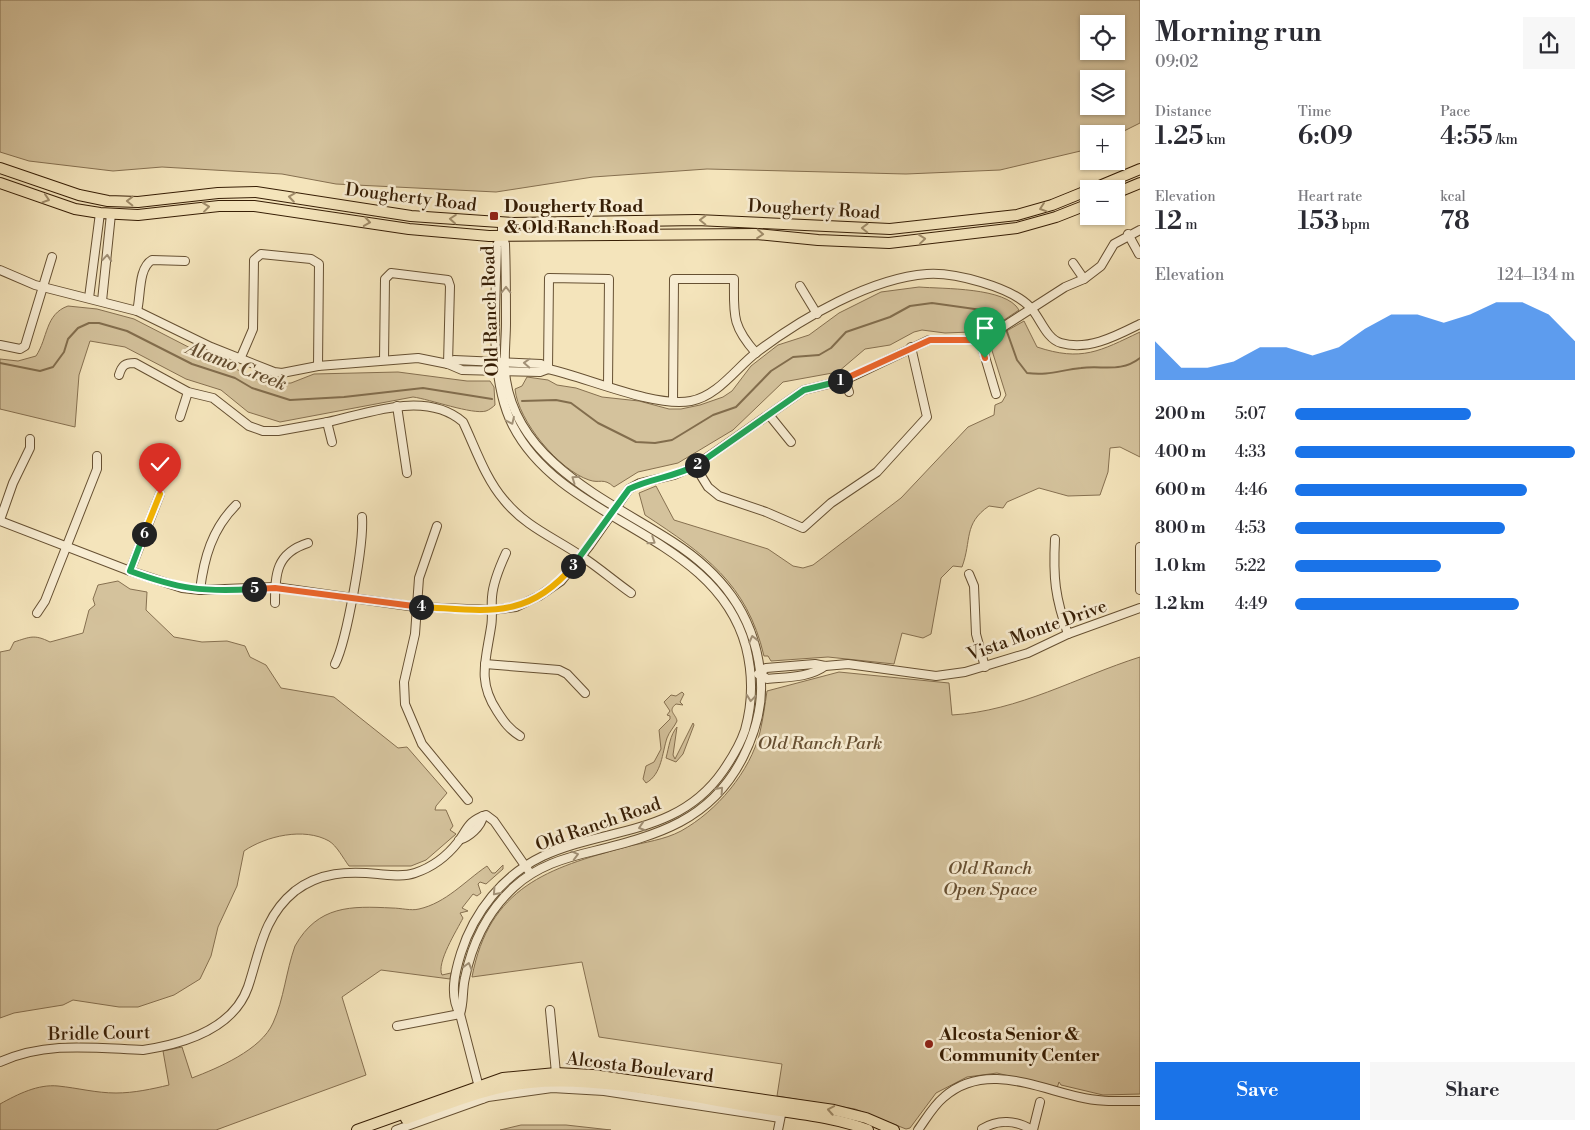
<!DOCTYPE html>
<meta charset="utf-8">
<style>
body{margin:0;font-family:"Libre Bodoni",serif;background:#f7f7f7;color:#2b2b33;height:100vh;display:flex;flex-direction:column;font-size:19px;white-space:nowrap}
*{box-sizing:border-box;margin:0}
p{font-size:16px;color:#7c7c81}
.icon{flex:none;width:28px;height:28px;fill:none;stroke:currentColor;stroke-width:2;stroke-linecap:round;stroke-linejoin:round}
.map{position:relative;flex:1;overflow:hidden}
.details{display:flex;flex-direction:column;background:#fff;width:450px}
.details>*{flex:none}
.fabs{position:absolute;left:1080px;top:15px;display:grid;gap:10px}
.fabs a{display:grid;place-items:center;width:45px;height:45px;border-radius:0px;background:#fff;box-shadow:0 1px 4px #0004;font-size:25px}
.pin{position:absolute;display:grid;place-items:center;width:42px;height:42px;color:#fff;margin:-51px -21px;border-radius:50% 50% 50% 0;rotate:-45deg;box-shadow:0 0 5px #0007}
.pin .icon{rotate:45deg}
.km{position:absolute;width:25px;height:25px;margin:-12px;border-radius:50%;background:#222;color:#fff;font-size:14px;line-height:25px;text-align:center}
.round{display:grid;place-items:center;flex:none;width:52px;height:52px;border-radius:0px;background:#f7f7f7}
.overview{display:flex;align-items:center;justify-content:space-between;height:85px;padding:0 15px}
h1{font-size:28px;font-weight:600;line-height:38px}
.stats{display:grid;grid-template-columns:repeat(3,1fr);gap:8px;height:85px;padding:5px 15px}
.stats div{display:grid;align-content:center}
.stats b{font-size:25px;font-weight:600}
.stats small{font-size:14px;font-weight:400}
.stats p{font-size:14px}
.chart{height:140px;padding:10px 15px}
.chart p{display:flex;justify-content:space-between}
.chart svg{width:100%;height:90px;margin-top:5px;fill:#1a73e8;opacity:.7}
.button{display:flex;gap:10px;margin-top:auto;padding:10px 15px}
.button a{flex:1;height:58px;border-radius:0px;background:#1a73e8;color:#fff;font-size:20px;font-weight:600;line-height:58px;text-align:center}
.button a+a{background:#f7f7f7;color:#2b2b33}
ul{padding:0 15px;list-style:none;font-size:16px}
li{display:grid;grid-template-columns:80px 60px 1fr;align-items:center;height:38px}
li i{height:12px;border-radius:6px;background:#1a73e8}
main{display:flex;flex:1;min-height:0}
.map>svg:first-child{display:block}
</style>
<main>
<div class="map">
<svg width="1140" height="1130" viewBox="0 0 1140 1130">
<rect width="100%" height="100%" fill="#f4e4bb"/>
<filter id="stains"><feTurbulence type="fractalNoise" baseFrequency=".004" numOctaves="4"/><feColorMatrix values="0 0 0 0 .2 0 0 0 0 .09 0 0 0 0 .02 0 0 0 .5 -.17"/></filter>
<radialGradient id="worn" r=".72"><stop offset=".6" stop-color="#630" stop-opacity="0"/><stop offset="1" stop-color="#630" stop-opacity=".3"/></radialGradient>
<g fill="#d4c29c" stroke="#867050" fill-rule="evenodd">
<path d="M0 0H1140V123L1116 135 1089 134V149L1000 170 906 174 707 169 593 177 496 192 336 184 282 174 162 167 113 171 29 161 0 152ZM1089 24H1116V51H1089ZM1089 79H1116V106H1089Z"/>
<path d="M919 287C943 289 1006 287 1019 310L989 330 978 328 971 332 945 333 922 330 914 332 890 345 865 349 838 372 783 382 733 430 678 463 638 472 614 487C603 477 600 484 589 480 559 470 518 421 515 389L522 386 527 377 548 380 557 385 576 388 602 397 639 401 669 409H681L700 405 723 397 732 391 751 366 778 345 809 335 839 313 881 292Z"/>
<path d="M68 306 97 309 134 319 202 354 223 361 248 376 269 384 291 383 314 374 398 372 467 381H490L494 387 495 405C493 407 489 410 486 411 473 415 429 399 413 397L280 422 248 412 221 390 186 379 125 347 90 341 79 375 75 427 0 409V359L18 361 36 356C48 338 45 314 68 306Z"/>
<path d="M1024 321 1037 347C1082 362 1100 351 1140 332V457L1120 447 1110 448 1108 472 1100 495 1068 496 1039 488 1007 502 1003 508 989 506C963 524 972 540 962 567L953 566 941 578 931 634 923 638 902 633 894 664 828 657 771 661 768 656H764C747 583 704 554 645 515L639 493 656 486 674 520 768 549 793 566 803 568 813 565 901 498 968 427 994 415 995 405 1002 402 1006 395 989 341Z"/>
<path d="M118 581 130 589 147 592 146 610 174 637 202 642 227 641 245 646 250 657 266 665 281 688 334 697 398 748 407 747 447 793 436 806 435 810H446L453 826 450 830 456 834 426 860 411 866H349C343 858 337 846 329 841 304 827 266 836 244 851L237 886 218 927 211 956 200 979 174 995 138 1007H119L73 1000 63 1005 14 1013 0 1018V652L10 650 14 642C30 637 34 634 50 642L83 633 89 610 95 605 93 599 98 585Z"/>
<path d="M1140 657V1094L1103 1095 1061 1085 1059 1082 1057 1088 997 1073 967 1077 936 1093 910 1128 906 1129 855 1109 777 1096 782 1064 599 1037 582 962 472 977C489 887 548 868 626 847 645 842 664 840 681 831 717 811 750 772 760 732 763 719 765 705 767 691L839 672 949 683 952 715C1019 711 1077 677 1140 657Z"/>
<path d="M682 692 684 694 680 702 683 705 676 704C667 711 676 714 677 721 675 726 669 732 667 738 662 753 662 774 646 783L643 779 646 766 654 762 661 749 659 730 670 719V716L667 715 670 711 664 702 671 695 676 696Z"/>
<path d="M693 723 694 725 683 754 676 762 666 758C669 747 670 735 677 727L673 755 675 759Z"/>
<path d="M503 865V869L486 884 480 882 478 884 481 893 477 896 473 894 462 908 468 911 460 913 463 918C457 930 436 963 442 975L451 973 450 979 381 970 342 997 366 1075 216 1130H0V1104C18 1094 38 1084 58 1086 78 1088 96 1093 116 1093 134 1093 152 1089 169 1085L163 1051 182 1047 192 1078C218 1068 261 1050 273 1023 284 999 286 971 295 946 318 905 351 906 392 908 401 908 411 911 419 909 446 903 465 881 487 866L492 873H495Z"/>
<polygon points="521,1125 566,1125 611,1130 500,1130"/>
</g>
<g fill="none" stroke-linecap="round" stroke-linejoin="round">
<g stroke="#826d4d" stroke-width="2">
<path d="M1006 329 1017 360 1027 373C1048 376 1061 370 1081 368 1102 365 1121 373 1140 358"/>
<polyline points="0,363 40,371 53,367 64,352 68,339 78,328 89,323 99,323 127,331 192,364 235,378 252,388 290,400 344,397 423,388 492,399"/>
<polyline points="522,401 556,400 571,403 598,423 636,442 655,443 672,440 713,415 736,407 771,371 793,357 819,355 831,348 846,332 890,317 910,306 932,303 996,312 1004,325"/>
</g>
<g stroke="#665032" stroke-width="10">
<g id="minor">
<polyline points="1128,234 1139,254"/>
<polyline points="1073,263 1084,279"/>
<polyline points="0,270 35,285 137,311 211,347 274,372 282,373 318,366 418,358 448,364 462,370 540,372 548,369"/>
<polyline points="800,286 817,314"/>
<polyline points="89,298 100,213"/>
<polyline points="102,301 111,214"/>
<path d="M137 311C141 296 138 268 152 260L185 261"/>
<polyline points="980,340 996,394"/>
<polyline points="0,345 20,349 25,346 52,257"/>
<polyline points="241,357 253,329 254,260 261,254 311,259 319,264 318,366"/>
<polyline points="384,360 385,279 391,273 448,280 450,286 448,364"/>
<path d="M448 364 454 360 541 364 548 369C586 377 654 408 691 401 718 396 737 367 757 352 802 318 871 278 927 274 954 272 1011 287 1030 307 1040 317 1046 339 1061 343 1088 351 1116 336 1140 324"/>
<polyline points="548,369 549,278 609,279 608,385"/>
<path d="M119 375C122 365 125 363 135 363L188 392 213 398 249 426 263 431H278C295 428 312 425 328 422 369 413 426 390 463 422 475 447 485 478 504 500 526 527 553 537 581 556 598 567 614 581 631 593"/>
<polyline points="845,380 849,392"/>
<path d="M673 401 674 279H734C734 314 731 325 756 353"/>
<polyline points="397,406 407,473"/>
<polyline points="770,416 791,442"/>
<polyline points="180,417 188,392"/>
<polyline points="327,422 332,442"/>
<polyline points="695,466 708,487 719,496 766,512 803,528 831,503 877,472 927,417 911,347"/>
<polyline points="0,520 13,483 30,448 30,439"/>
<polyline points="0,521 130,571 182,588 200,590 275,587 416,607 492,610 516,607 539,596 561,581 590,545 629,489 640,483 674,475 695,466 804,390 845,380 929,340 980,340 992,334 1065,287 1084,279 1101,266 1114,244 1140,230"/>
<polyline points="437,526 419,578 415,634 404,682 405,704 422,744 468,800"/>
<path d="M1055 539C1053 578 1055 597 1068 634"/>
<polyline points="1140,547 1140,590"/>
<path d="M506 553C500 566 493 582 492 597 491 607 493 617 491 627 486 660 477 681 497 711 504 722 509 729 520 736"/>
<polyline points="130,571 160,494"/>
<polyline points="969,574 974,586 976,634 985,667"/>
<path d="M200 590C204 558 212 529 236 505"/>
<path d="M275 603C275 574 276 553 308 543"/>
<polyline points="37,613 45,601 97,469 97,456"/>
<path d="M335 664C347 640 364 543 362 517"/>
<polyline points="485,664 559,670 567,674 585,693"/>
<polyline points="758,674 766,668 815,664 825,666 848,664 936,676 965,672 1028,653 1068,634 1140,608"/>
<path d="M761 674 767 679C786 677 809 678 825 666"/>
<path d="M459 840C469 837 481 827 483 816"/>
<polyline points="550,1010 556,1073"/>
<path d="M460 1014C464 1002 462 990 465 978 472 943 488 911 514 887 537 866 564 858 594 851 657 835 711 821 743 757 756 731 764 700 760 671 753 613 721 573 673 542 610 501 519 464 506 380 503 362 506 341 506 323 506 296 506 270 505 244L502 236V222"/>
<polyline points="397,1026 460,1014"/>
<path d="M0 1062C46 1041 94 1048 143 1050 183 1044 233 1030 248 987 260 951 263 917 295 891 320 872 348 871 378 874 390 875 404 877 415 873 433 867 447 856 458 842 468 828 468 821 486 815L494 821 528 870"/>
<path d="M482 1099 460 1014C449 996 455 972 461 953 474 912 503 875 543 856 606 827 678 836 723 771 732 758 740 745 745 730 753 702 753 675 746 647 715 532 564 525 513 426 488 378 496 299 497 245L502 236"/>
<path d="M982 1129C998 1119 1016 1120 1032 1130"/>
<polyline points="396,1130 488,1097 552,1088 604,1091 780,1118"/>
<polyline points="778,1130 781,1115"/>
<path d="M918 1130C926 1119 933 1106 944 1097 984 1062 1035 1087 1079 1097 1099 1102 1119 1101 1140 1101"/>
<polyline points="1033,1130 1040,1102"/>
</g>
</g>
<g stroke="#371e05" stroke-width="12">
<g id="major">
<polyline points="0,168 79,195 108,201 138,202 218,193 256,192 411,216 513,223 697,220 890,229 1017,215 1052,205 1089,190"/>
<polyline points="0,183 75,209 100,213 138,215 219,206 254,206 409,229 489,236 756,234 818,240 889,243 1017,228 1056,217 1089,204"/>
<polyline points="1092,189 1140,169"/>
<polyline points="1116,193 1140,183"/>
<path d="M406 1119C447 1105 487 1087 530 1083 597 1076 685 1096 753 1107 790 1113 833 1116 868 1130"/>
<polyline points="357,1130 503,1078 556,1073 593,1075 834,1110 866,1118 894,1130"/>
</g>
</g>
<use href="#minor" stroke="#f8edd3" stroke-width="8"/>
<use href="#major" stroke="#f4e4bb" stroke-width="10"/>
</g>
<defs><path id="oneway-chevron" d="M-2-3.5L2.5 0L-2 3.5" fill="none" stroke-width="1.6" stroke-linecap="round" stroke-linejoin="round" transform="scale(1.25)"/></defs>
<g stroke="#9f8b69">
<use href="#oneway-chevron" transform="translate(292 197) rotate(-172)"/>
<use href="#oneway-chevron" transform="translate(46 199) rotate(18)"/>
<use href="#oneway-chevron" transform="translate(130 201) rotate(-179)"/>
<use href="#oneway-chevron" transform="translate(206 207) rotate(-7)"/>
<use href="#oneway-chevron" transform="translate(1043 208) rotate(161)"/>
<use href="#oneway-chevron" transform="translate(453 219) rotate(-175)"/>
<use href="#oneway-chevron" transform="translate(703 220) rotate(-179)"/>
<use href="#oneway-chevron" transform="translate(367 222) rotate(9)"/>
<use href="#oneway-chevron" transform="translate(865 228) rotate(-179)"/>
<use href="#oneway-chevron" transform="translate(760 234) rotate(4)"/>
<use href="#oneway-chevron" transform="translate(922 239) rotate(-6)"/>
<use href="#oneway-chevron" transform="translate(831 1110) rotate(-170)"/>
</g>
<g stroke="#a19076">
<use href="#oneway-chevron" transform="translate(107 258) rotate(-85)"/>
<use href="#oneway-chevron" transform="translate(506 290) rotate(-90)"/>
<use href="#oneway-chevron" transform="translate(527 363) rotate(-177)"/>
<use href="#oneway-chevron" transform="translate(511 421) rotate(65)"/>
<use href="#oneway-chevron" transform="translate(575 479) rotate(-145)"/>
<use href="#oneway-chevron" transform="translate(652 541) rotate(33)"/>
<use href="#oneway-chevron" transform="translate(753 639) rotate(-104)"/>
<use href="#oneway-chevron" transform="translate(751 698) rotate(96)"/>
<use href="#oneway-chevron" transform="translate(720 790) rotate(-48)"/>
<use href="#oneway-chevron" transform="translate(642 827) rotate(162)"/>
<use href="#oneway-chevron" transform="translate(575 855) rotate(-15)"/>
<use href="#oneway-chevron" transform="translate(496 892) rotate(132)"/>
<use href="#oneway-chevron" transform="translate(468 966) rotate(-75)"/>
</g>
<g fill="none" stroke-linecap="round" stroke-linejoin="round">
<g stroke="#fff" stroke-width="10">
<polyline id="split-1" points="840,381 930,340 980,340 985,358"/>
</g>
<g stroke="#fff" stroke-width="10">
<polyline id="split-2" points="697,465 804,390 840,381"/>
</g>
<g stroke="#fff" stroke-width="10">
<path id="split-3" d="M573 566 629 489C651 478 675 477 697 465"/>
</g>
<g stroke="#fff" stroke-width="10">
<path id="split-4" d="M421 607C485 610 527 621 573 566"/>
</g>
<g stroke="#fff" stroke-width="10">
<polyline id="split-5" points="254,589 275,588 421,607"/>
</g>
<g stroke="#fff" stroke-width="10">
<path id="split-6" d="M144 534 130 571C179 589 202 592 254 589"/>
</g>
<g stroke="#fff" stroke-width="10">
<polyline id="split-7" points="144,534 160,494"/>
</g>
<use href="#split-1" stroke="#f0652b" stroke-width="6"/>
<use href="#split-2" stroke="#22a559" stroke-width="6"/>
<use href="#split-3" stroke="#22a559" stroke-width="6"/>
<use href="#split-4" stroke="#f5b400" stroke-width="6"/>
<use href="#split-5" stroke="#f0652b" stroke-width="6"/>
<use href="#split-6" stroke="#22a559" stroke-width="6"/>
<use href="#split-7" stroke="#f5b400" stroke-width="6"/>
</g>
<g fill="#8f2418" stroke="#f8edd3" stroke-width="2">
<rect x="489" y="211" width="10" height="10" rx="2.5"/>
<circle cx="929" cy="1044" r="5"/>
</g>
<g text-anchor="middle" stroke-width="5" stroke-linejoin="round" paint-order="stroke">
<g font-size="18" fill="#371e05" stroke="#f8edd3">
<text transform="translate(411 197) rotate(7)" y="6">Dougherty Road</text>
<text transform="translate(814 209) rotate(3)" y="6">Dougherty Road</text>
<text transform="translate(490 311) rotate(-92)" y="6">Old Ranch Road</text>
<text transform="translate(1037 630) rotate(-20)" y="6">Vista Monte Drive</text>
<text transform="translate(598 824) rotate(-19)" y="6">Old Ranch Road</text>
<text transform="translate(99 1033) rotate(-1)" y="6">Bridle Court</text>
<text transform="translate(640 1067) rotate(7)" y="6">Alcosta Boulevard</text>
</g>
<g font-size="18" font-weight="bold" fill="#371e05" stroke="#f8edd3" text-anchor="start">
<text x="504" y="212">Dougherty Road<tspan x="504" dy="21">&amp; Old Ranch Road</tspan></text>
<text x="939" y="1040">Alcosta Senior &amp;<tspan x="939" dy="21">Community Center</tspan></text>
</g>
<g font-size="18" font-style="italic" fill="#664f32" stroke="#f8edd3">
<text x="820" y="749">Old Ranch Park</text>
<text x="990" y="874">Old Ranch<tspan x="990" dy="21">Open Space</tspan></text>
</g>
<g font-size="19" font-style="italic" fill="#634c2f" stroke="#f8edd3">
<text transform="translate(237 365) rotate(21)" y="7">Alamo Creek</text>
</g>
</g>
<rect width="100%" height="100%" filter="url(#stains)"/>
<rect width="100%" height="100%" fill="url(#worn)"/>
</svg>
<div class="fabs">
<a><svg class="icon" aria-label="locate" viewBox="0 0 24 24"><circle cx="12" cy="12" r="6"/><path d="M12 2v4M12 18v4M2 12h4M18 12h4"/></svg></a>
<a><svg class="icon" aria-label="layers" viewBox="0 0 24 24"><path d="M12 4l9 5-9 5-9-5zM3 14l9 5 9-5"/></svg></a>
<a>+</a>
<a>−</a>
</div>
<div class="pin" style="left:985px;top:358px;background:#1e9e55"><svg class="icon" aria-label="arrive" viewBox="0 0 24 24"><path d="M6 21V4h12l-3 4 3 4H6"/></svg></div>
<div class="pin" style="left:160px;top:494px;background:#d93025"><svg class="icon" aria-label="check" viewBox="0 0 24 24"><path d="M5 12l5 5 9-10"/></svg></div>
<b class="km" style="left:840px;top:381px">1</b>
<b class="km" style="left:697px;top:465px">2</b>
<b class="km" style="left:573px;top:566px">3</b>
<b class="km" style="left:421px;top:607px">4</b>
<b class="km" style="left:254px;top:589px">5</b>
<b class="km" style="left:144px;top:534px">6</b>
</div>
<section class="details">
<div class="overview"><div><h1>Morning run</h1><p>09:02</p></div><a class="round"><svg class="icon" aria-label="share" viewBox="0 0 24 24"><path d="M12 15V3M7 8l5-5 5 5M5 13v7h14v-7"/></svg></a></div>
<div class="stats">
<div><p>Distance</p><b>1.25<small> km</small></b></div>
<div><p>Time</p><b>6:09</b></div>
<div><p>Pace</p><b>4:55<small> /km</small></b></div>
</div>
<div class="stats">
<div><p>Elevation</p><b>12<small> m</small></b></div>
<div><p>Heart rate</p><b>153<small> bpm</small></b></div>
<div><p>kcal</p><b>78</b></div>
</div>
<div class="chart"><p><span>Elevation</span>124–134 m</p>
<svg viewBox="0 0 160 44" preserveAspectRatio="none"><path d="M0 44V25L10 38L20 38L30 35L40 28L50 28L60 32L70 28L80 19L90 12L100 12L110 16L120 12L130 6L140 6L150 12L160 25V44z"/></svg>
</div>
<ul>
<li><b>200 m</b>5:07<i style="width:63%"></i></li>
<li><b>400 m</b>4:33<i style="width:100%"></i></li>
<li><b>600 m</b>4:46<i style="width:83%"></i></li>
<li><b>800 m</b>4:53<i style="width:75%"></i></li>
<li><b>1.0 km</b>5:22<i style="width:52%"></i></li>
<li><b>1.2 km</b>4:49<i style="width:80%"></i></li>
</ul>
<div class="button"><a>Save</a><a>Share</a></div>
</section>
</main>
